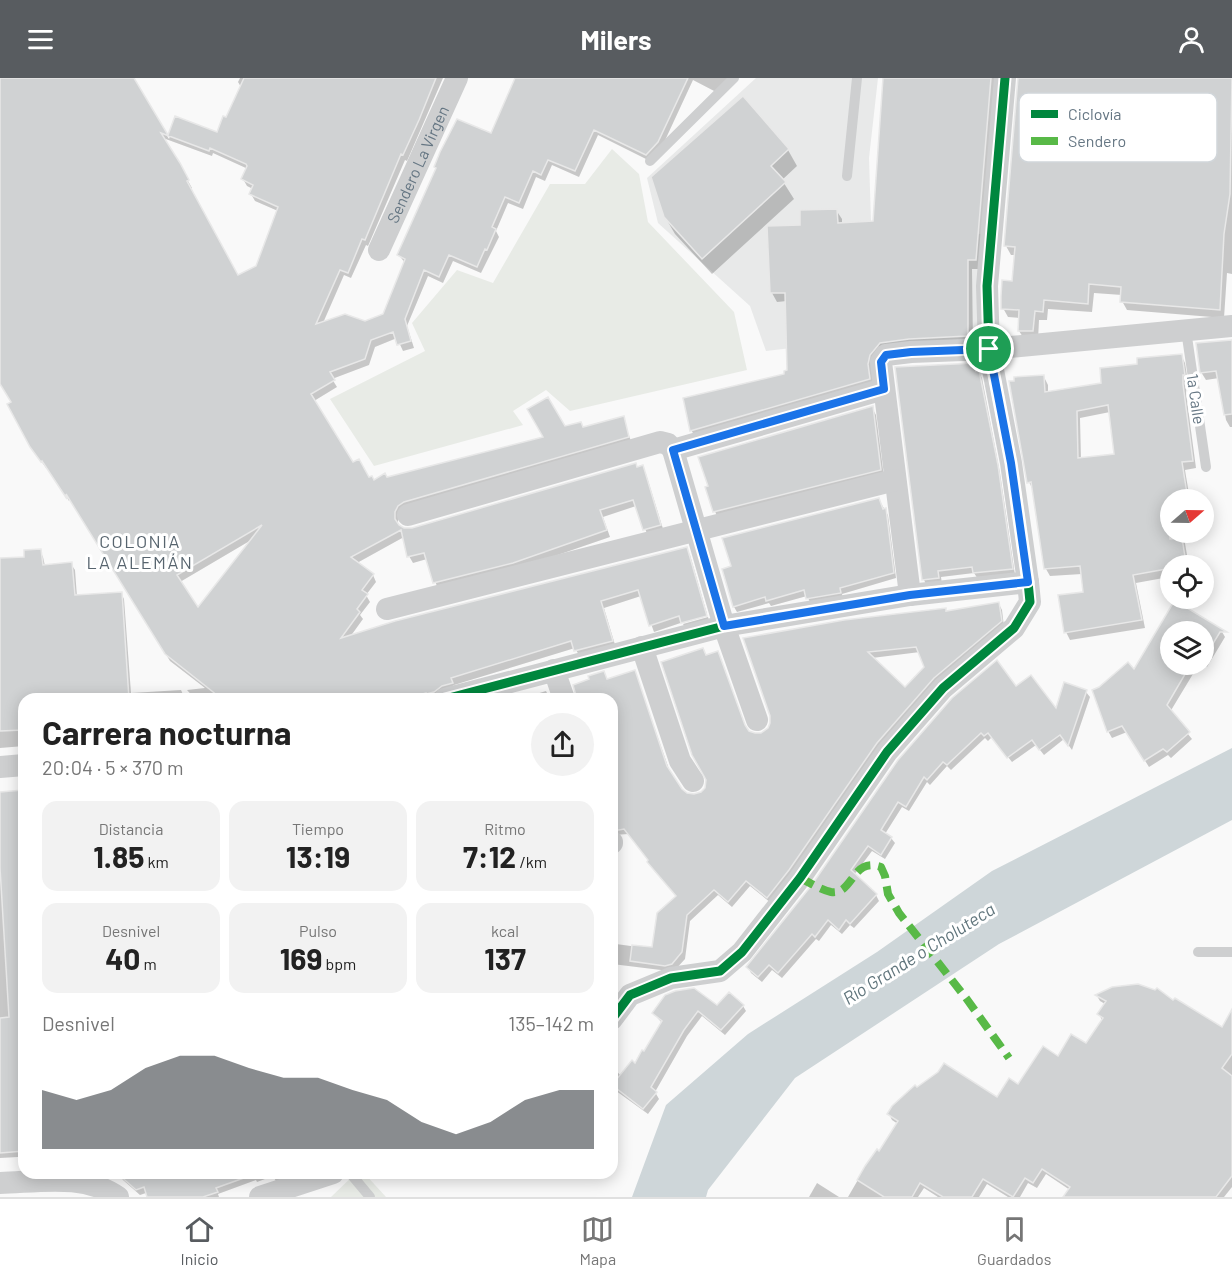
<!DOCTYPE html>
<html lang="es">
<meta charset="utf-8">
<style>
body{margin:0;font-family:Barlow,sans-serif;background:#f2f2f2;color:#222;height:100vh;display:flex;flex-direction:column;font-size:22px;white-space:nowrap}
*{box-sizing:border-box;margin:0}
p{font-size:20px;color:#767676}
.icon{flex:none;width:33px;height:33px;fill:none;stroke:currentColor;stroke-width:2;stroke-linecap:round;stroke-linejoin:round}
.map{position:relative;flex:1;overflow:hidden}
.panel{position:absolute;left:18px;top:615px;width:600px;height:486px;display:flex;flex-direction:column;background:#fff;border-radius:18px;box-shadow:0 3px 15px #0003}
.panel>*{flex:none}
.needle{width:39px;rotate:70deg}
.fabs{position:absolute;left:1160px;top:411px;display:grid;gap:12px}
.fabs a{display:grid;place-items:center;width:54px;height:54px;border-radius:50%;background:#fff;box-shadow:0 3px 15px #0003;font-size:30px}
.pin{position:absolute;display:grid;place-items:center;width:51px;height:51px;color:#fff;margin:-26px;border:3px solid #fff;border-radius:50%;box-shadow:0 2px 6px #0007}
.round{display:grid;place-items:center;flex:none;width:63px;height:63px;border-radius:32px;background:#f2f2f2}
.summary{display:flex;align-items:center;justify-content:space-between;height:102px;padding:0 24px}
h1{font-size:33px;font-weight:700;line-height:45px}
.stats{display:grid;grid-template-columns:repeat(3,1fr);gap:9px;height:102px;padding:6px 24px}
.stats div{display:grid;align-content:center;border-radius:15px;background:#f2f2f2;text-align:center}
.stats b{font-size:30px;font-weight:700}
.stats small{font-size:16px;font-weight:400}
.stats p{font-size:16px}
.chart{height:168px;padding:12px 24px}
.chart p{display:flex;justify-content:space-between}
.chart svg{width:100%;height:108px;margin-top:6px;fill:#585c60;opacity:.7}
header{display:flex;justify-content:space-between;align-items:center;height:78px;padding:0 24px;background:#585c60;color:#fff;font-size:27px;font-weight:700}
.menu{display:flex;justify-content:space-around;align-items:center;height:84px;border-top:2px solid #e0e0e0;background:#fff;font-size:16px;color:#767676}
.menu a{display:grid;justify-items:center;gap:3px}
.menu .selected{color:#585c60}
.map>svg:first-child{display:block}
</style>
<header><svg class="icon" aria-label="menu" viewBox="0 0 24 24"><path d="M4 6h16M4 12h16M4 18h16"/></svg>Milers<svg class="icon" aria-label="person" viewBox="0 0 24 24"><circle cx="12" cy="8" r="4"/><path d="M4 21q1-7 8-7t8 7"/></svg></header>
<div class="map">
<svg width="1232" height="1119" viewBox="0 0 1232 1119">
<rect width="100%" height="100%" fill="#f9f9f9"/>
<polygon fill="#e8e9e9" points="756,0 878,0 869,80 871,144 890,150 982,156 984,267 800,269 766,273 750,228 658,145 647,100"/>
<g fill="#e8ebe6">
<polygon points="612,71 639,96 648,144 734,234 747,292 570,333 546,312 513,333 523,347 374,388 330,321 425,273 412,245 457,192 493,205 550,106 585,106"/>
<polygon points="356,1095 364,1095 386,1119 331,1119"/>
</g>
<polygon fill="#ced6d9" points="1232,670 1232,742 999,866 795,1000 708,1112 706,1119 632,1119 666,1027 748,956 877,874 992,793"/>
<g fill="#0003" fill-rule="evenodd">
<path d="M0 0H131L169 61 176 40 218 56 227 41 241 9 238 4 240 0H443L407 83 405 82 368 168 366 167 351 200 344 197 323 245H365L384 237 405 185 399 177 491 57 517 0H728L718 15 693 2 661 71 650 83 598 57 579 99 552 87 545 103 536 99 523 131 508 125 496 153 499 159 481 195 453 183 443 205 428 198 407 248 414 270 403 273 397 260 375 269 369 287 332 301 337 309 314 323 352 386 374 404 545 360 564 350H583L623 340 632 366 401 435 398 442V448L404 451H412L642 389 646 396 664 454 648 458 636 428 603 439 610 459 517 491 438 511 427 481 413 485 409 478 404 459 357 485 373 497 376 504 366 517 370 524 360 537 363 541 350 559 686 470 690 477 707 536 654 554 641 518 604 530 616 570 580 579 575 570 454 607 434 621H195L187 612 205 610 170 583 69 418V423L47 389 46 390 36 376 13 325 0 304ZM163 60 212 78 213 75 248 91 243 101 247 108 253 111 251 116 255 123 278 133 257 189 237 199 190 111 192 110 183 94ZM253 461 198 532 180 504Z"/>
<polygon points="884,0 1000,0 980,191 972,191 973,267 874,286 874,310 697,361 691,352 786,298 788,294 787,223 777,224 772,215 802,148 836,132 842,141 842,146 875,145"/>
<polygon points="1020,0 1232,0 1232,196 1227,195 1224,240 1127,232 1122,223 1122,217 1094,215 1092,234 1048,231 1047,242 1039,242 1038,262 1025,262 1019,253 1020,240 1008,239 1003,230 1013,204 1015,177 1011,177 1006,168"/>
<polygon points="788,72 797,88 782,102 794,121 712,196 675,156 665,139"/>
<polygon points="1232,263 1232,349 1230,349 1226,342 1219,300 1206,302 1201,294"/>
<path d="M1181 277 1185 285 1188 304H1187L1186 315 1196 390 1185 392 1190 422H1170V454H1183L1189 488H1170L1169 499 1136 505 1145 550 1070 562 1066 554 1084 516 1082 496 1050 498 1046 491 1033 412 1029 404 1044 299 1048 307V315L1103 306 1139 288ZM1110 334 1116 378 1081 382 1080 340Z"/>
<polygon points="974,287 982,300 1000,395 1015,497 978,501 974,495 941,499 942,506 927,508 924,502"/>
<polygon points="872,330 876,337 884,399 718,441 706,410"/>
<polygon points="879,422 888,437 896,500 842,516 843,521 811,526 807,518 771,528 769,525 737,534 734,529"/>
<polygon points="1203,428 1205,447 1203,448"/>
<polygon points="40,473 43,479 45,488 71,486 75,492 77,519 121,515 124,521 131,615 181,612 185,621 24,621 24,668 0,670 0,482 26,480"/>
<path d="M999 526 1002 532 1004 549 771 825 750 808 732 829 718 817 690 843 685 881 675 892 669 893 612 886V841H615L618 847 616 866 653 871 677 819 652 790 650 783 629 756 612 757V621H578L604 595 608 603 635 594 670 694 681 712 687 717 694 718 702 715 706 710V578L718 574 746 652 748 654 761 656 769 651 772 645 771 638 745 561ZM920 574 925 589 905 611 872 580Z"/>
<polygon points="1173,526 1221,552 1225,559 1207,589 1203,586 1203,554 1170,554 1170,586 1199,586 1170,634 1192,661 1171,680 1168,677 1149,689 1127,654 1112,660 1108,653 1134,593"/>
<polygon points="708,539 710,545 686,551 683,546"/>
<polygon points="1016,610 1056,634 1086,614 1090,619 1072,672 1064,661 1044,677 1036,667 1012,684 992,659 988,663 985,660 951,692 947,688 930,707 927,704 909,733 902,729 885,756 891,760 895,765 885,781 872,773 854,797 876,817 879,823 854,850 850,847 842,856 831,847 819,863 816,861 782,900 772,892 762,904 751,895 748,889 812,809 899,683"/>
<polygon points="546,613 550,621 520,621"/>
<polygon points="24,713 24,1090 21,1090 18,1079 0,1080 0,714"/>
<polygon points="1097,918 1232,954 1232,1109 1224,1119 1065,1119 1070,1112 1046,1096 1037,1110 1028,1105 1020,1119 1008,1119 987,1106 979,1119 938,1119 924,1110 918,1119 848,1119 866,1088 880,1075 898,1046 892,1042 889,1036 998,1021 1059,980 1087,967 1102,942 1099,936 1105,926 1100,923"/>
<polygon points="743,928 746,933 725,957 702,938 687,958 655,1014 659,1021 648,1036 612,1010 612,988 621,998 635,987 645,975 662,945 654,936"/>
<polygon points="119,1095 308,1095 277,1105 273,1098 257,1104 256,1102 218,1116 219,1119 149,1119 146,1115 140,1117 123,1102"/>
<polygon points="817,1105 839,1119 809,1119"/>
</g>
<g fill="#d0d2d3" stroke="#e8e8e8" stroke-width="1.5" fill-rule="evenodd">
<path d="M0 0H134L168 57 175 38 217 54 223 38 226 39 244 0H436L419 42 403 77 401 76 365 162 362 161 348 195 340 192 316 246 345 236 365 243 383 236 405 181 397 177 436 90 434 89 440 74 457 41 491 55 515 0H688L658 64 646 77 594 52 575 93 548 82 541 97 533 93 519 125 505 119 492 149 496 151 487 172 485 171 477 189 449 177 439 199 424 192 405 241 411 263 397 267 393 254 371 262 365 281 330 294 335 302 311 316 353 384 359 381 369 399 372 398 374 402 385 395 387 399 543 359 527 331 548 319 565 348 581 344 583 349 624 338 629 359 404 424 398 428 395 434V441L399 447 404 450H412L636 385 637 389 643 387 661 447 643 452 633 422 600 432 607 452 513 485 433 505 424 475 407 479 401 452 351 479 374 496 362 512 368 516 357 531 360 534 341 560 395 543 687 469 707 538 681 545 679 538 649 548 638 512 601 523 613 563 574 573 571 563 451 600 453 605 442 608 434 614 426 616V615L405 621H222L165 576 66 416 67 421 42 383 41 384 30 369 7 326 11 324 0 306ZM161 55 209 73 210 70 246 86 247 88 241 101 253 107 249 116 278 129 256 188 238 197 187 103 189 102 180 85ZM262 447 198 529 177 497Z"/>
<polygon points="883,0 991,0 976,182 968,182 968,258 909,261 880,265 870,277 868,286 870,301 690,353 683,320 784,296 784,293 787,292 785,215 770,215 767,148 800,147 800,132 837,131 838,145 873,143"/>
<polygon points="1018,0 1232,0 1230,116 1224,156 1220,232 1120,224 1121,209 1089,206 1088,226 1044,222 1043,234 1035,233 1033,253 1018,253 1019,232 1001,231 1001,218 1002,202 1012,203 1015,169 1004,168"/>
<polygon points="743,18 789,71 771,88 786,104 702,181 664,139 651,99"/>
<polygon points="1232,262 1232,336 1224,337 1216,293 1200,295 1196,265"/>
<path d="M1182 276 1185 297H1183V306L1193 383 1182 384 1188 422H1170V461L1182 460 1186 485 1166 488V491L1133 497 1142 542 1064 555 1058 517 1083 514 1080 488 1044 491 1031 404 1027 405 1009 303H1014V299L1044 297 1045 314 1101 305 1100 290 1137 286V280ZM1108 327 1114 376 1078 380 1077 333Z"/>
<polygon points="975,285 976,293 979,292 998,387 1013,491 973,495 972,489 938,493 939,500 922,502 895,289"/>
<polygon points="873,328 881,392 713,434 705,409 708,408 698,379"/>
<polygon points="879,420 883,431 886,430 894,495 840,510 841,515 806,521 804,512 766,523 765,519 733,529 722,491 731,488 722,460"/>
<polygon points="41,471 43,487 72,484 75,517 122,514 129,621 24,621 24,652 0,653 0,480 24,479 24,472"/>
<path d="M999 524 1002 543 934 600 877 665 789 792 767 820 746 803 728 824 714 812 687 837 682 874 672 886 665 888 630 883 632 867 652 869 657 835 676 818 647 784 648 782 624 751 619 752 612 751V621H577L573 607 589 601 588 598 604 593 607 601 635 592 667 688 682 711 687 715 694 716 701 714 705 710 706 702 692 677 661 584 703 570 706 577 718 573 745 647 749 653 755 655H761L768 650 770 645V638L743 560 844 542 946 530V533ZM916 569 924 589 905 609 868 574Z"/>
<polygon points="1173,525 1179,525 1227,554 1220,554 1203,582 1203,554 1170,554 1170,586 1191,586 1167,627 1190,654 1167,674 1163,671 1144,683 1122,648 1107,654 1092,612 1099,609 1128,584 1134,591"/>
<polygon points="997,582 1016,608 1031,597 1056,630 1064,604 1087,612 1068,668 1060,657 1039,672 1032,662 1007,680 988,655 984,658 981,655 947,687 943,684 927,702 924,699 906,729 898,724 881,752 892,759 881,777 868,768 851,792 877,816 850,846 846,842 839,852 828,842 815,859 812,856 778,895 769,887 758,899 746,889 811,808 898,682 952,620"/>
<polygon points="23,712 24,1073 0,1075 0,940 9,939 0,790 0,714"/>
<polygon points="1138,906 1155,912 1157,910 1173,922 1175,920 1222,949 1232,931 1232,976 1222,990 1232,998 1232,1098 1216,1119 1063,1119 1070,1109 1042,1091 1033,1105 1025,1100 1013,1119 983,1101 972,1119 943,1119 920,1105 912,1119 884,1119 857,1102 865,1088 877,1071 879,1073 898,1043 887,1036 892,1028 915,1007 917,1009 938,994 944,985 997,1019 1009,1000 1018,1006 1043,968 1058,978 1071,956 1086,965 1103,940 1097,936 1106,923 1095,917 1112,909"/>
<polygon points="694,910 717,927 729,914 744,927 721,952 698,933 684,952 651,1009 657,1014 643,1031 612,1007 632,982 635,985 642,972 644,973 662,943 652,935 665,917 675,913"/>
<polygon points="117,1095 251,1095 252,1097 216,1110 218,1114 203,1119 147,1119 144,1109 136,1112"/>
</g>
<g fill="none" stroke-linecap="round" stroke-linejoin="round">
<g stroke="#cecfd0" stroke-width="10">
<polyline points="650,83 734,0"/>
<polyline points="847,98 857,0"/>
<polyline points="1186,252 1206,389"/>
<polyline points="1198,874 1232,874"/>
<polyline points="350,1095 370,1119"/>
</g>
<g stroke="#cecfd0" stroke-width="22">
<path id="s1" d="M379 172 457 0"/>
<polyline points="673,372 884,311"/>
<polyline points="408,437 660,364 668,366 673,372 724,548 757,642"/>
<polyline points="910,517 881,284 886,277 911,274 989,271 1232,248"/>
<polyline points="387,531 895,402"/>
<polyline points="642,569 680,683 693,703"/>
<polyline points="554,592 564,621"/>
<polyline points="445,621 724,548 910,517 1028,504 1011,385 989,271 987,208 1005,0"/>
<polyline points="0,689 24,687"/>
<polyline points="612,764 612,765"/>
<polyline points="612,941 630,917 671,900 720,893 742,874 800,800 887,674 943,610 1014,550 1030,524 1028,504"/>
<path d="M0 1105C39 1104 84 1095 118 1119"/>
<polyline points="260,1119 333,1095"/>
</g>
<path stroke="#58b947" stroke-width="8" stroke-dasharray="15 8" stroke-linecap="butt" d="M800 800C809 804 821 812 831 814 854 817 851 779 881 789L885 798 888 816 899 835 966 920 1009 980"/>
<g stroke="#fff" stroke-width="13">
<g id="cycleway">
<polyline points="445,621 724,548 910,517 1028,504 1011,385 989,271 987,208 1005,0"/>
<polyline points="612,941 630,917 671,900 720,893 742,874 800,800 887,674 943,610 1014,550 1030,524 1028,504"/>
</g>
</g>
<use href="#cycleway" stroke="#00873e" stroke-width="9"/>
</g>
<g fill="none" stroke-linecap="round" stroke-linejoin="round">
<g stroke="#fff" stroke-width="12">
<polygon id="route" points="989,271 1011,385 1028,504 910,517 724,548 673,372 884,311 881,284 886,277 911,274"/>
</g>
<use href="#route" stroke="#1a73e8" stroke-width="8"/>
</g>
<g text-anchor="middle" stroke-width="6" stroke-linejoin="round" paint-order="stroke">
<g font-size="16" fill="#657683" stroke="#fff">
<text dy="6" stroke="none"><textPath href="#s1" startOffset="94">Sendero La Virgen</textPath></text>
<text transform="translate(1196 321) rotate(82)" y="6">1a Calle</text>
</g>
<g font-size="18" letter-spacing="1.5" fill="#57646e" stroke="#fff">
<text x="140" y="470">COLONIA<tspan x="140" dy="21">LA ALEMÁN</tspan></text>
</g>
<g font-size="18" font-style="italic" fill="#60757c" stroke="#fff">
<text transform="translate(919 876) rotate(-32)" y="6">Río Grande o Choluteca</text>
</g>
</g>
<rect x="1019" y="15" width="198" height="69" rx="9" fill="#fff" stroke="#d1d6da" stroke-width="1.5"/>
<rect x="1031" y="32" width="27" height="8" fill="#00873e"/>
<rect x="1031" y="59" width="27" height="8" fill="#58b947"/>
<g font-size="16" fill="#657683">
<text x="1068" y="42">Ciclovía</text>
<text x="1068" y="69">Sendero</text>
</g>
</svg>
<div class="fabs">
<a><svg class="needle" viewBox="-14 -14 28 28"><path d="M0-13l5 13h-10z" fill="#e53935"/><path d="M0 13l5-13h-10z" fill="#767676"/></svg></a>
<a><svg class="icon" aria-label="locate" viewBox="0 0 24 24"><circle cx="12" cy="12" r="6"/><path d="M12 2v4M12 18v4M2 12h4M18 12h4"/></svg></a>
<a><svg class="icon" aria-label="layers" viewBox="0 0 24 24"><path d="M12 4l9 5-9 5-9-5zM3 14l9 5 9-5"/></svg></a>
</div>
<div class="pin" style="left:989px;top:271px;background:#1e9e55"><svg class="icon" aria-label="arrive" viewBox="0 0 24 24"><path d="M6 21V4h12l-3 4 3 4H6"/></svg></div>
<section class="panel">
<div class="summary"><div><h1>Carrera nocturna</h1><p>20:04 · 5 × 370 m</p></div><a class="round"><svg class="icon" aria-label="share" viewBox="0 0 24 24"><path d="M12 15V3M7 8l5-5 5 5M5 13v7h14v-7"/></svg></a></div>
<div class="stats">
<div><p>Distancia</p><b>1.85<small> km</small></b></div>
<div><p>Tiempo</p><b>13:19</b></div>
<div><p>Ritmo</p><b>7:12<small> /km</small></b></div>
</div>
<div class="stats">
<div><p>Desnivel</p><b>40<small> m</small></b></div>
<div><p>Pulso</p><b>169<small> bpm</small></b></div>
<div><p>kcal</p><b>137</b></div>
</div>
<div class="chart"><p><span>Desnivel</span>135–142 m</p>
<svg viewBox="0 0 160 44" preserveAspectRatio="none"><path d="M0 44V20L10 24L20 20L30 11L40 6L50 6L60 11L70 15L80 15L90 20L100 24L110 33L120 38L130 33L140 24L150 20L160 20V44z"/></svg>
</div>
</section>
</div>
<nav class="menu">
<a class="selected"><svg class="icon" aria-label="home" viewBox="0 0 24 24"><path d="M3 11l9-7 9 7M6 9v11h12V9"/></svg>Inicio</a>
<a><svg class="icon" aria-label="map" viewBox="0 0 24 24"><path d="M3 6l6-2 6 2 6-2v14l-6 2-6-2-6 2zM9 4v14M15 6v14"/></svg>Mapa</a>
<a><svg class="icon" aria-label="saved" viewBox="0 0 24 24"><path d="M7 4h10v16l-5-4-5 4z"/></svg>Guardados</a>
</nav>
